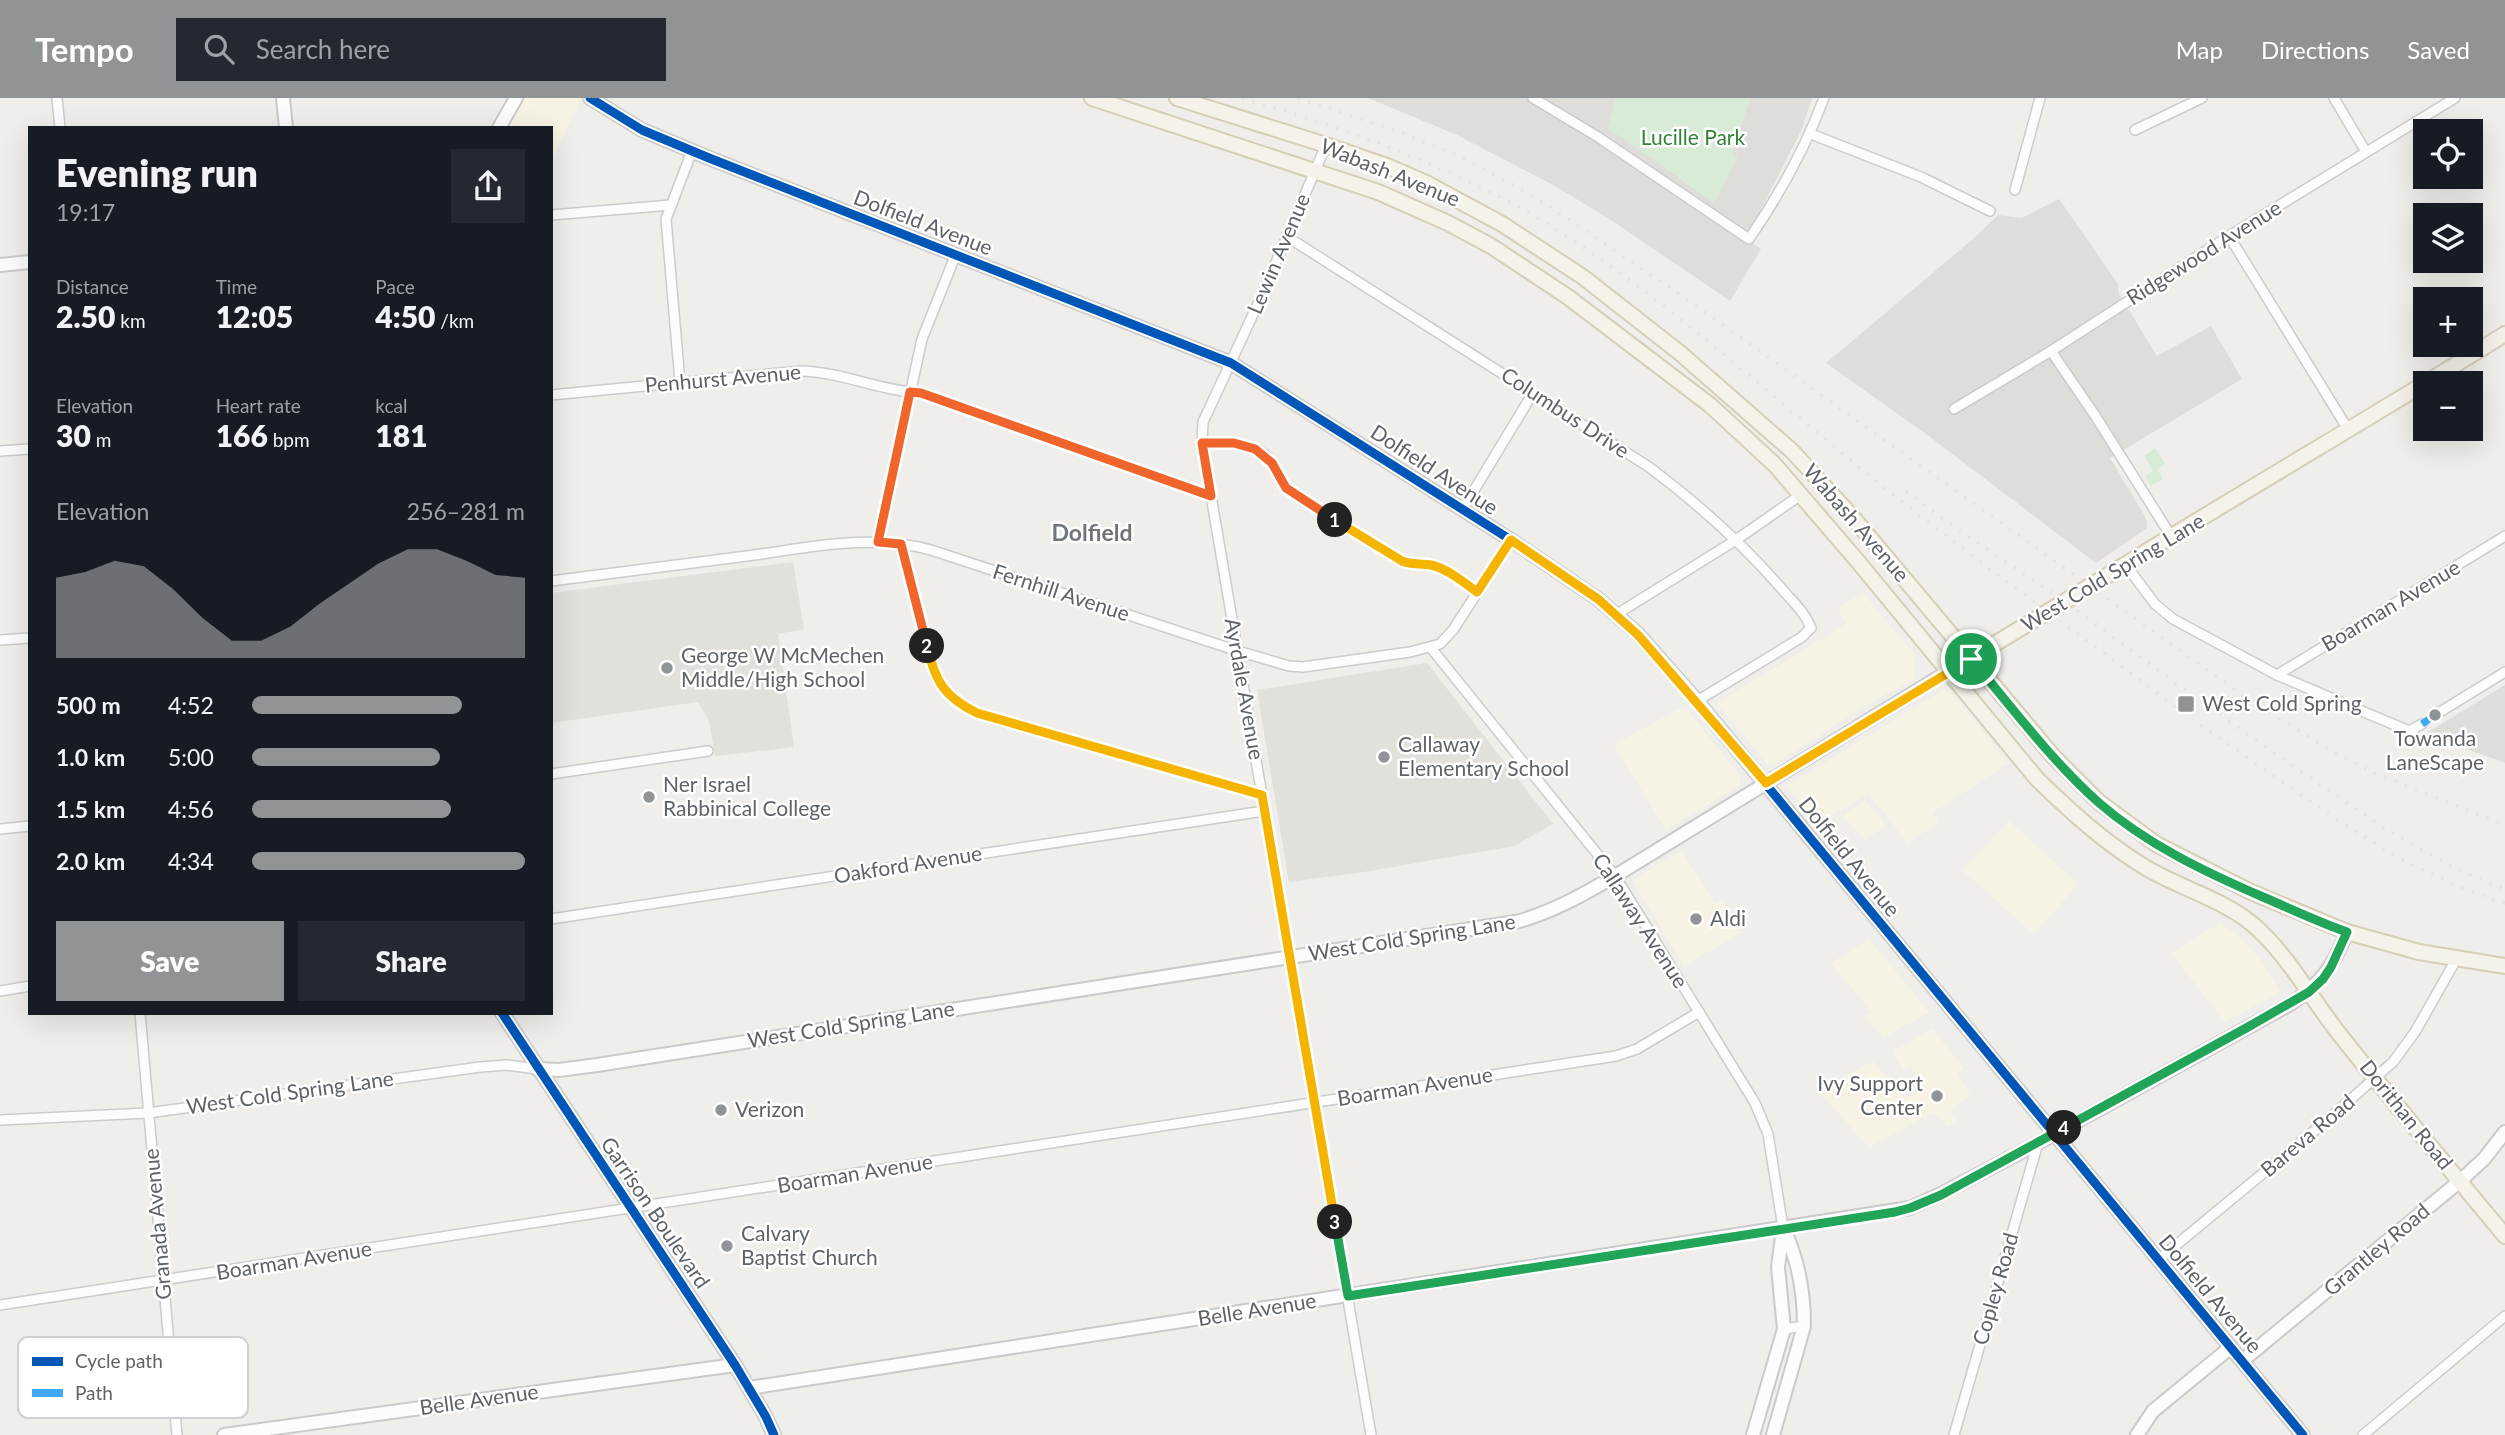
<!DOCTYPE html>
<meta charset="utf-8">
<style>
body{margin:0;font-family:Lato,sans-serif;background:#242831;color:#f1f3f6;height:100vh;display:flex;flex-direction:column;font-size:26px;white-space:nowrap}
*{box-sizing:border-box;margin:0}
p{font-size:23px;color:#9ea1a6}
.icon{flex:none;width:38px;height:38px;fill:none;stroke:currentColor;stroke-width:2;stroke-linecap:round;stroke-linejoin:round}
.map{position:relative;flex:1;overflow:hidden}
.details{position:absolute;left:28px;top:28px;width:525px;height:889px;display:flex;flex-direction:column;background:#171b24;border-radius:0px;box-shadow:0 7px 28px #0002}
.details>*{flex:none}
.controls{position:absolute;left:2413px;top:21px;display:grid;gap:14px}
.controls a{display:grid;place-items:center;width:70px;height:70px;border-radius:0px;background:#171b24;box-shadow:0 7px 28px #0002;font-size:35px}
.pin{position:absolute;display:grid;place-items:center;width:60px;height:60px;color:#fff;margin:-30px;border:4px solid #fff;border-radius:50%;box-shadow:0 2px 7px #0007}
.km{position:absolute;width:35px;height:35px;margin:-18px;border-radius:50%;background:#222;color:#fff;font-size:19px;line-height:35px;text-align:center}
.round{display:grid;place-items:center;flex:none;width:74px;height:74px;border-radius:0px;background:#242831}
.overview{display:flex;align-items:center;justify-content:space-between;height:119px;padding:0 28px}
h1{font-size:38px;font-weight:800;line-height:52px}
.figures{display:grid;grid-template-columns:repeat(3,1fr);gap:10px;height:119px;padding:7px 28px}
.figures div{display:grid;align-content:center}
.figures b{font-size:30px;font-weight:800}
.figures small{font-size:19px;font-weight:400}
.figures p{font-size:19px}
.chart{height:196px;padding:14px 28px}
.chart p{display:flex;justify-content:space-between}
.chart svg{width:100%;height:126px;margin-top:7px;fill:#919496;opacity:.7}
.action{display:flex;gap:14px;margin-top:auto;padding:14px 28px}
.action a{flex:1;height:80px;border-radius:0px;background:#919496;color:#fff;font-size:28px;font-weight:800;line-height:80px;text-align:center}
.action a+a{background:#242831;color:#f1f3f6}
ul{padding:0 28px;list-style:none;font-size:23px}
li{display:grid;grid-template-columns:112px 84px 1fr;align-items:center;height:52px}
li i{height:18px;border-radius:9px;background:#919496}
header{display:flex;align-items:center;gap:42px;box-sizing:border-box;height:98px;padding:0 35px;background:#919496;color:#fff}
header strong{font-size:33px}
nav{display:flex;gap:38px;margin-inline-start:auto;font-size:24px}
.search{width:490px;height:63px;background:#242831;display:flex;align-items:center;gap:18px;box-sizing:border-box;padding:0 24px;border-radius:0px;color:#9ea1a6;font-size:26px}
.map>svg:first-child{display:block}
</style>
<header>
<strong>Tempo</strong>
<div class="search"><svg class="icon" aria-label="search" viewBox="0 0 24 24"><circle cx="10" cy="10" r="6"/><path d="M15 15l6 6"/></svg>Search here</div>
<nav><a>Map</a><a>Directions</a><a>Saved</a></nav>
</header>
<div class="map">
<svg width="2505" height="1337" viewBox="0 0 2505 1337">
<rect width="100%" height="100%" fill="#efeeea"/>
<g fill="#f7f3e4">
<polygon points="517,0 581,0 552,63 551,30 500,30"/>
<polygon points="1863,495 1914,556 1914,582 1871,604 1773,667 1768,667 1717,605 1846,526 1838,510"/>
<polygon points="1946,592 1951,595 2009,665 1932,715 1939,724 1908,745 1868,695 1818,726 1786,688 1940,594"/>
<polygon points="1686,610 1740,678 1740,687 1666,732 1614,647 1677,612"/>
<polygon points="1865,702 1886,727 1865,742 1844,718"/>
<polygon points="2009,723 2078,786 2034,836 1962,772"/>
<polygon points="1681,752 1715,806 1722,802 1742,834 1684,868 1633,783"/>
<polygon points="2220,825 2244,843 2264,866 2280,894 2225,924 2171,855"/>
<polygon points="1869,841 1929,914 1883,940 1864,919 1871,914 1831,865"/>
<polygon points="1932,931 1964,970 1957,974 1971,999 1953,1009 1951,1016 1957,1023 1947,1029 1934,1014 1869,1049 1818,993 1873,963 1906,1001 1926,990 1911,969 1904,973 1892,954"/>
</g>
<g fill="#dfddda">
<polygon points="1368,0 1616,0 1608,30 1620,38 1732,55 1750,0 1812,0 1802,31 1746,141 1761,151 1730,203 1614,124 1555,88 1457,37"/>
<polygon points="2059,101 2118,186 2119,196 2157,258 2211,228 2242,281 2110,360 2146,420 2147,430 2096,465 1926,336 1826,265 1973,141 1998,117 2022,120"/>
<polygon points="2505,587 2505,665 2425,636"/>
</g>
<g fill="#e2e0da">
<polygon points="793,464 804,531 778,536 794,649 715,658 709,623 698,604 551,625 551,495"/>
<polygon points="1427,565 1553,726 1514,748 1364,774 1289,784 1257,592"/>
</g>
<g fill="#d8ebd6">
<polygon points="1616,0 1750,0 1732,54 1738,59 1714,105 1608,30"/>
<polygon points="2155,350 2165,366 2158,371 2163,381 2151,388 2145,378 2153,373 2144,358"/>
</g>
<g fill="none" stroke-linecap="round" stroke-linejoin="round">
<g stroke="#cbcccc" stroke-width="12">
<g id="street">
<polyline points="57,0 60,30"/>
<path d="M1533 0 1598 39 1749 141C1780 96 1805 51 1824 0"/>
<polyline points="2334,0 2366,54"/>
<polyline points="2135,32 2202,0"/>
<polyline points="1811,36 1921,79 1990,113"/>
<polyline points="1326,47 1262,197 1203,324 1202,345 1371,1337"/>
<polyline points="2015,92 2040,0"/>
<polyline points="551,117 671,107"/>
<path d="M1286 138 1649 369C1697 405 1741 444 1781 490 1792 503 1805 514 1811 530L1802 539 1697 603"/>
<polyline points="2229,138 2349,333"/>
<polyline points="2051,253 2096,319 2171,438"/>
<polyline points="680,284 666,121 692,53"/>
<path d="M551 297 801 273C842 274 880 293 921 295L1211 398"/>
<polyline points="1954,311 2051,253 2229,138 2455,0"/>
<path d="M1202 345C1226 345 1258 342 1273 366 1280 378 1283 388 1295 397L1402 463 1431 467 1447 473 1477 494"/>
<polyline points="0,353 30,351"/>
<polyline points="1462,412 1533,295"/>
<polyline points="878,444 922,241 956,156"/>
<polyline points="901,446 936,580 952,600 965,609 994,621 1262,697"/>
<polyline points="2125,466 2155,506 2173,521 2277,577 2409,633 2422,626"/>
<path d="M551 483C616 475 681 466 747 458 807 450 872 435 931 452L1238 553 1289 568 1303 569 1410 554 1440 546 1453 532 1511 442"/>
<polyline points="1617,516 1736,442 1802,396"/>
<polyline points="0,542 30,540"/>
<polyline points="1431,550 1615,778 1755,1005 1768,1036 1783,1130"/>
<polyline points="2277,577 2505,438"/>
<polyline points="2435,617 2505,574"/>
<polyline points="551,676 708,653"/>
<polyline points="0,731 30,728"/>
<polyline points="551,821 1264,713"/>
<polyline points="0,893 30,888"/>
<polyline points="140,915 177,1337"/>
<polyline points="0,1022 148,1015 480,969 507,967 537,971"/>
<polyline points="2158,1162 2325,1024 2393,964 2415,934 2457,860"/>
<polyline points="0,1207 1616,958 1637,951 1699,914"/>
<polyline points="1784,1231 1804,1228"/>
<polyline points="1954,1337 2038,1045"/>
<polyline points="2363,1337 2505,1218"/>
</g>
</g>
<g stroke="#cacacb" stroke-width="16">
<g id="secondary">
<polyline points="283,0 286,30"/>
<polyline points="590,0 642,32 709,60 1231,265 1511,442 1598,501 1638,536 1697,603 2303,1337"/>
<polyline points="499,30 516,0"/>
<polyline points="0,167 30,164"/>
<polyline points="502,915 735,1267 766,1319 774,1337"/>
<path d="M537 971 559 972 597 967 1516 824C1553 814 1582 797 1615 778L1949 573"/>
<polyline points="2242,1263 2460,1083 2484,1061 2505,1034"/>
<path d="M749 1290 1910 1110 1941 1096 2038 1045 2292 905C2323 884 2333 868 2347 834"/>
<polyline points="224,1337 735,1267"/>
<polyline points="1753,1337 1784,1231 1778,1169 1783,1131"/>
<path d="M1773 1337 1804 1228C1804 1194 1798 1160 1783 1130"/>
<polyline points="2137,1337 2153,1313 2231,1249"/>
</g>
</g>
<g stroke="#d7ceb8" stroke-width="18">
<g id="primary">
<path d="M1092 0 1378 94 1448 125 1491 148 1568 199 1710 307 1775 367 1860 466 2037 681C2071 714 2106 746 2148 771 2181 790 2221 801 2251 825 2286 854 2309 897 2337 933 2391 1002 2449 1070 2505 1138"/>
<polyline points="1177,0 1326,47 1387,68 1426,85 1502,126 1583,179 1680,255 1792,353 1850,416 2053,658 2099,704 2156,746 2251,794 2347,834 2419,854 2505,868"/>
<path d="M1949 573C2024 529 2098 483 2172 438 2283 370 2395 305 2505 236"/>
</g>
</g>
<use href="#street" stroke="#fdfcfc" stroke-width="9"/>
<use href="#secondary" stroke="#fdfcfc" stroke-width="12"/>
<use href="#primary" stroke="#f4f2e9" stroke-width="14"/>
<g stroke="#e4e4e4" stroke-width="3.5" stroke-dasharray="2 9" stroke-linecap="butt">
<path d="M1242 0C1349 32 1453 68 1549 127 1661 197 1758 287 1860 370 1952 445 2049 514 2144 585 2188 619 2234 650 2280 682 2353 733 2419 779 2505 805"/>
<polyline points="1298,0 1403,35 1452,55 1501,80 1546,106 1682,198 2257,607 2335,655 2375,675 2505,727"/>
<path d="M1906 393C1968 442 2037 482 2101 530 2169 581 2238 630 2308 678 2370 721 2433 765 2505 791"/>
</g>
<polyline stroke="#3fa9f5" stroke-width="7" stroke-dasharray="14 7" stroke-linecap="butt" points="2422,626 2435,617"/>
<g stroke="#fff" stroke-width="13">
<g id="cycleway">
<polyline points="590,0 642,32 709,60 1231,265 1511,442 1598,501 1638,536 1697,603 2303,1337"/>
<polyline points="502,915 735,1267 766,1319 774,1337"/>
</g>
</g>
<use href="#cycleway" stroke="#0057b8" stroke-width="9"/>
</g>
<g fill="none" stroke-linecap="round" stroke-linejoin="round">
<g stroke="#fff" stroke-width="14">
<path id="split-1" d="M1335 422 1402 463C1412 467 1421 465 1431 467 1448 471 1463 484 1477 494L1511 442 1598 501 1638 537 1766 685 1971 561"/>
</g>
<g stroke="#fff" stroke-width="14">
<polyline id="split-2" points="927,548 901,446 878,444 910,294 921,295 1211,398 1202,345 1234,345 1255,351 1272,365 1286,390 1335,422"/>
</g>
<g stroke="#fff" stroke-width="14">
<path id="split-3" d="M927 548C935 583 944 599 977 615L1262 697 1335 1124"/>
</g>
<g stroke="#fff" stroke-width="14">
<polyline id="split-4" points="1335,1124 1348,1198 1895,1114 1910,1110 1941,1097 2064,1030"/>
</g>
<g stroke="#fff" stroke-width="14">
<path id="split-5" d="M1971 561C2012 609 2050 661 2098 704 2146 746 2205 774 2263 799 2291 811 2318 824 2347 834L2331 869 2323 881 2309 894 2248 929 2064 1030"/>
</g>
<use href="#split-1" stroke="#f5b400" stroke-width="9"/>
<use href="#split-2" stroke="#f0652b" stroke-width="9"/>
<use href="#split-3" stroke="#f5b400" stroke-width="9"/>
<use href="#split-4" stroke="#22a559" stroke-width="9"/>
<use href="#split-5" stroke="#22a559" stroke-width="9"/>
</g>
<g fill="#919496" stroke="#fff" stroke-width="2.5">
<circle cx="667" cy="570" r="7"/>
<rect x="2177" y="597" width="18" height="18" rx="3.5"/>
<circle cx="2435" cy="617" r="7"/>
<circle cx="1384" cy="659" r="7"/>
<circle cx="649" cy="699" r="7"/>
<circle cx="1696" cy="821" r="7"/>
<circle cx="1937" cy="998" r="7"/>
<circle cx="721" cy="1012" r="7"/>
<circle cx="727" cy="1148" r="7"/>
</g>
<g text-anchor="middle" stroke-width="5" stroke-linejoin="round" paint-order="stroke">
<g font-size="21" fill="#348238" stroke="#fff">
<text x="1693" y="47">Lucille Park</text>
</g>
<g font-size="21" fill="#5f6368" stroke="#fff">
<text transform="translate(1390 75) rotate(22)" y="7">Wabash Avenue</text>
<text transform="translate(923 125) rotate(21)" y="7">Dolfield Avenue</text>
<text transform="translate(2204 155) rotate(-32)" y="7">Ridgewood Avenue</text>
<text transform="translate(1279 156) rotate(-67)" y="7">Lewin Avenue</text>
<text transform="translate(723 281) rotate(-5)" y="7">Penhurst Avenue</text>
<text transform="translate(1565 315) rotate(33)" y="7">Columbus Drive</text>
<text transform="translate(1434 372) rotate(33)" y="7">Dolfield Avenue</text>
<text transform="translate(1856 425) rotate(49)" y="7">Wabash Avenue</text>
<text transform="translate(2113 475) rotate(-31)" y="7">West Cold Spring Lane</text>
<text transform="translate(1061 495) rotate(18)" y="7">Fernhill Avenue</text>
<text transform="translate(2391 508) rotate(-31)" y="7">Boarman Avenue</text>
<text transform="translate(1244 591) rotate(80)" y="7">Ayrdale Avenue</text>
<text transform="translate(1849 759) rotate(51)" y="7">Dolfield Avenue</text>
<text transform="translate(908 767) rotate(-9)" y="7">Oakford Avenue</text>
<text transform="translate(1640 823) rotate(57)" y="7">Callaway Avenue</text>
<text transform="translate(1412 840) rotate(-9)" y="7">West Cold Spring Lane</text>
<text transform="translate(851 927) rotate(-9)" y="7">West Cold Spring Lane</text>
<text transform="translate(1415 989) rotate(-9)" y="7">Boarman Avenue</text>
<text transform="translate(290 995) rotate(-8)" y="7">West Cold Spring Lane</text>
<text transform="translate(2406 1017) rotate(51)" y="7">Dorithan Road</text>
<text transform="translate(2308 1038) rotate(-40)" y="7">Bareva Road</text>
<text transform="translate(855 1076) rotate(-9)" y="7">Boarman Avenue</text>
<text transform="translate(655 1115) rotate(56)" y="7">Garrison Boulevard</text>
<text transform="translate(158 1126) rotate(-95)" y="7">Granada Avenue</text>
<text transform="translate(2377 1152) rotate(-40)" y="7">Grantley Road</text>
<text transform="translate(294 1163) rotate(-9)" y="7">Boarman Avenue</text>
<text transform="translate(1996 1191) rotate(-74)" y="7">Copley Road</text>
<text transform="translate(2210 1196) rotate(50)" y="7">Dolfield Avenue</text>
<text transform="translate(1257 1212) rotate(-9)" y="7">Belle Avenue</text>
<text transform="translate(479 1302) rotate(-8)" y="7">Belle Avenue</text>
</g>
<g font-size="21" fill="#5f6368" stroke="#fff" text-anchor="start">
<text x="681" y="565">George W McMechen<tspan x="681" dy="24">Middle/High School</tspan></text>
<text x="2202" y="613">West Cold Spring</text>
<text x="2435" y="648" text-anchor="middle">Towanda<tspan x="2435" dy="24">LaneScape</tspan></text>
<text x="1398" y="654">Callaway<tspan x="1398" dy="24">Elementary School</tspan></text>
<text x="663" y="694">Ner Israel<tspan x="663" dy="24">Rabbinical College</tspan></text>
<text x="1710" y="828">Aldi</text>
<text x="1923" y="993" text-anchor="end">Ivy Support<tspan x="1923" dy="24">Center</tspan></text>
<text x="735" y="1019">Verizon</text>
<text x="741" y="1143">Calvary<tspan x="741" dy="24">Baptist Church</tspan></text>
</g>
<g font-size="23" font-weight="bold" fill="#70757a" stroke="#fff">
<text x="1092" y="443">Dolfield</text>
</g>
</g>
<rect x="18" y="1239" width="230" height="81" rx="10" fill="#fff" stroke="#cfd0d2" stroke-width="2"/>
<rect x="32" y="1259" width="31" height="9" fill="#0057b8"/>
<rect x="32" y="1291" width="31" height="8" fill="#3fa9f5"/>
<g font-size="19" fill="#5f6368">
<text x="75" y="1270">Cycle path</text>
<text x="75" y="1302">Path</text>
</g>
</svg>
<div class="controls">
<a><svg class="icon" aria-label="locate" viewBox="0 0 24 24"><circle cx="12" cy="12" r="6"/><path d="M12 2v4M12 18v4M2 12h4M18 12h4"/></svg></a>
<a><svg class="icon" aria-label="layers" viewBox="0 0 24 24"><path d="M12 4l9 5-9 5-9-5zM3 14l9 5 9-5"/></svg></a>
<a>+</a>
<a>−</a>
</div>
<div class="pin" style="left:1971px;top:561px;background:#1e9e55"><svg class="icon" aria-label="arrive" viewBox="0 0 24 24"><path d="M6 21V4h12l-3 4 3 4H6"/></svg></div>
<b class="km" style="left:1335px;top:422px">1</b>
<b class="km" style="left:927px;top:548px">2</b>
<b class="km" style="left:1335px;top:1124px">3</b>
<b class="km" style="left:2064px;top:1030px">4</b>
<section class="details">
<div class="overview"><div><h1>Evening run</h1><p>19:17</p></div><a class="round"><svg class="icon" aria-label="share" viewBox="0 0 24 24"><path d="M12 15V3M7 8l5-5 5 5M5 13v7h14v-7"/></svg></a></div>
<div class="figures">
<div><p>Distance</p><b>2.50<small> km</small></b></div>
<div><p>Time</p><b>12:05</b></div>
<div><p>Pace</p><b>4:50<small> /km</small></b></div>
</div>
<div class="figures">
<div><p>Elevation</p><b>30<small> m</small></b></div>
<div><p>Heart rate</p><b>166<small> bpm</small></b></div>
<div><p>kcal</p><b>181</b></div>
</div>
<div class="chart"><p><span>Elevation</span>256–281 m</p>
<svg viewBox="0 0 160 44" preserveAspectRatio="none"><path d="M0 44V16L10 14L20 10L30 12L40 20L50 30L60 38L70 38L80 33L90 25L100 18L110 11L120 6L130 6L140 10L150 15L160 16V44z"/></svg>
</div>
<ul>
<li><b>500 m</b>4:52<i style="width:77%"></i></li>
<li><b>1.0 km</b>5:00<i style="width:69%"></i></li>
<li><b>1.5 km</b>4:56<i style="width:73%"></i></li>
<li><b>2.0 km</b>4:34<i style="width:100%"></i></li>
</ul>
<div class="action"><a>Save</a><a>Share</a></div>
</section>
</div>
